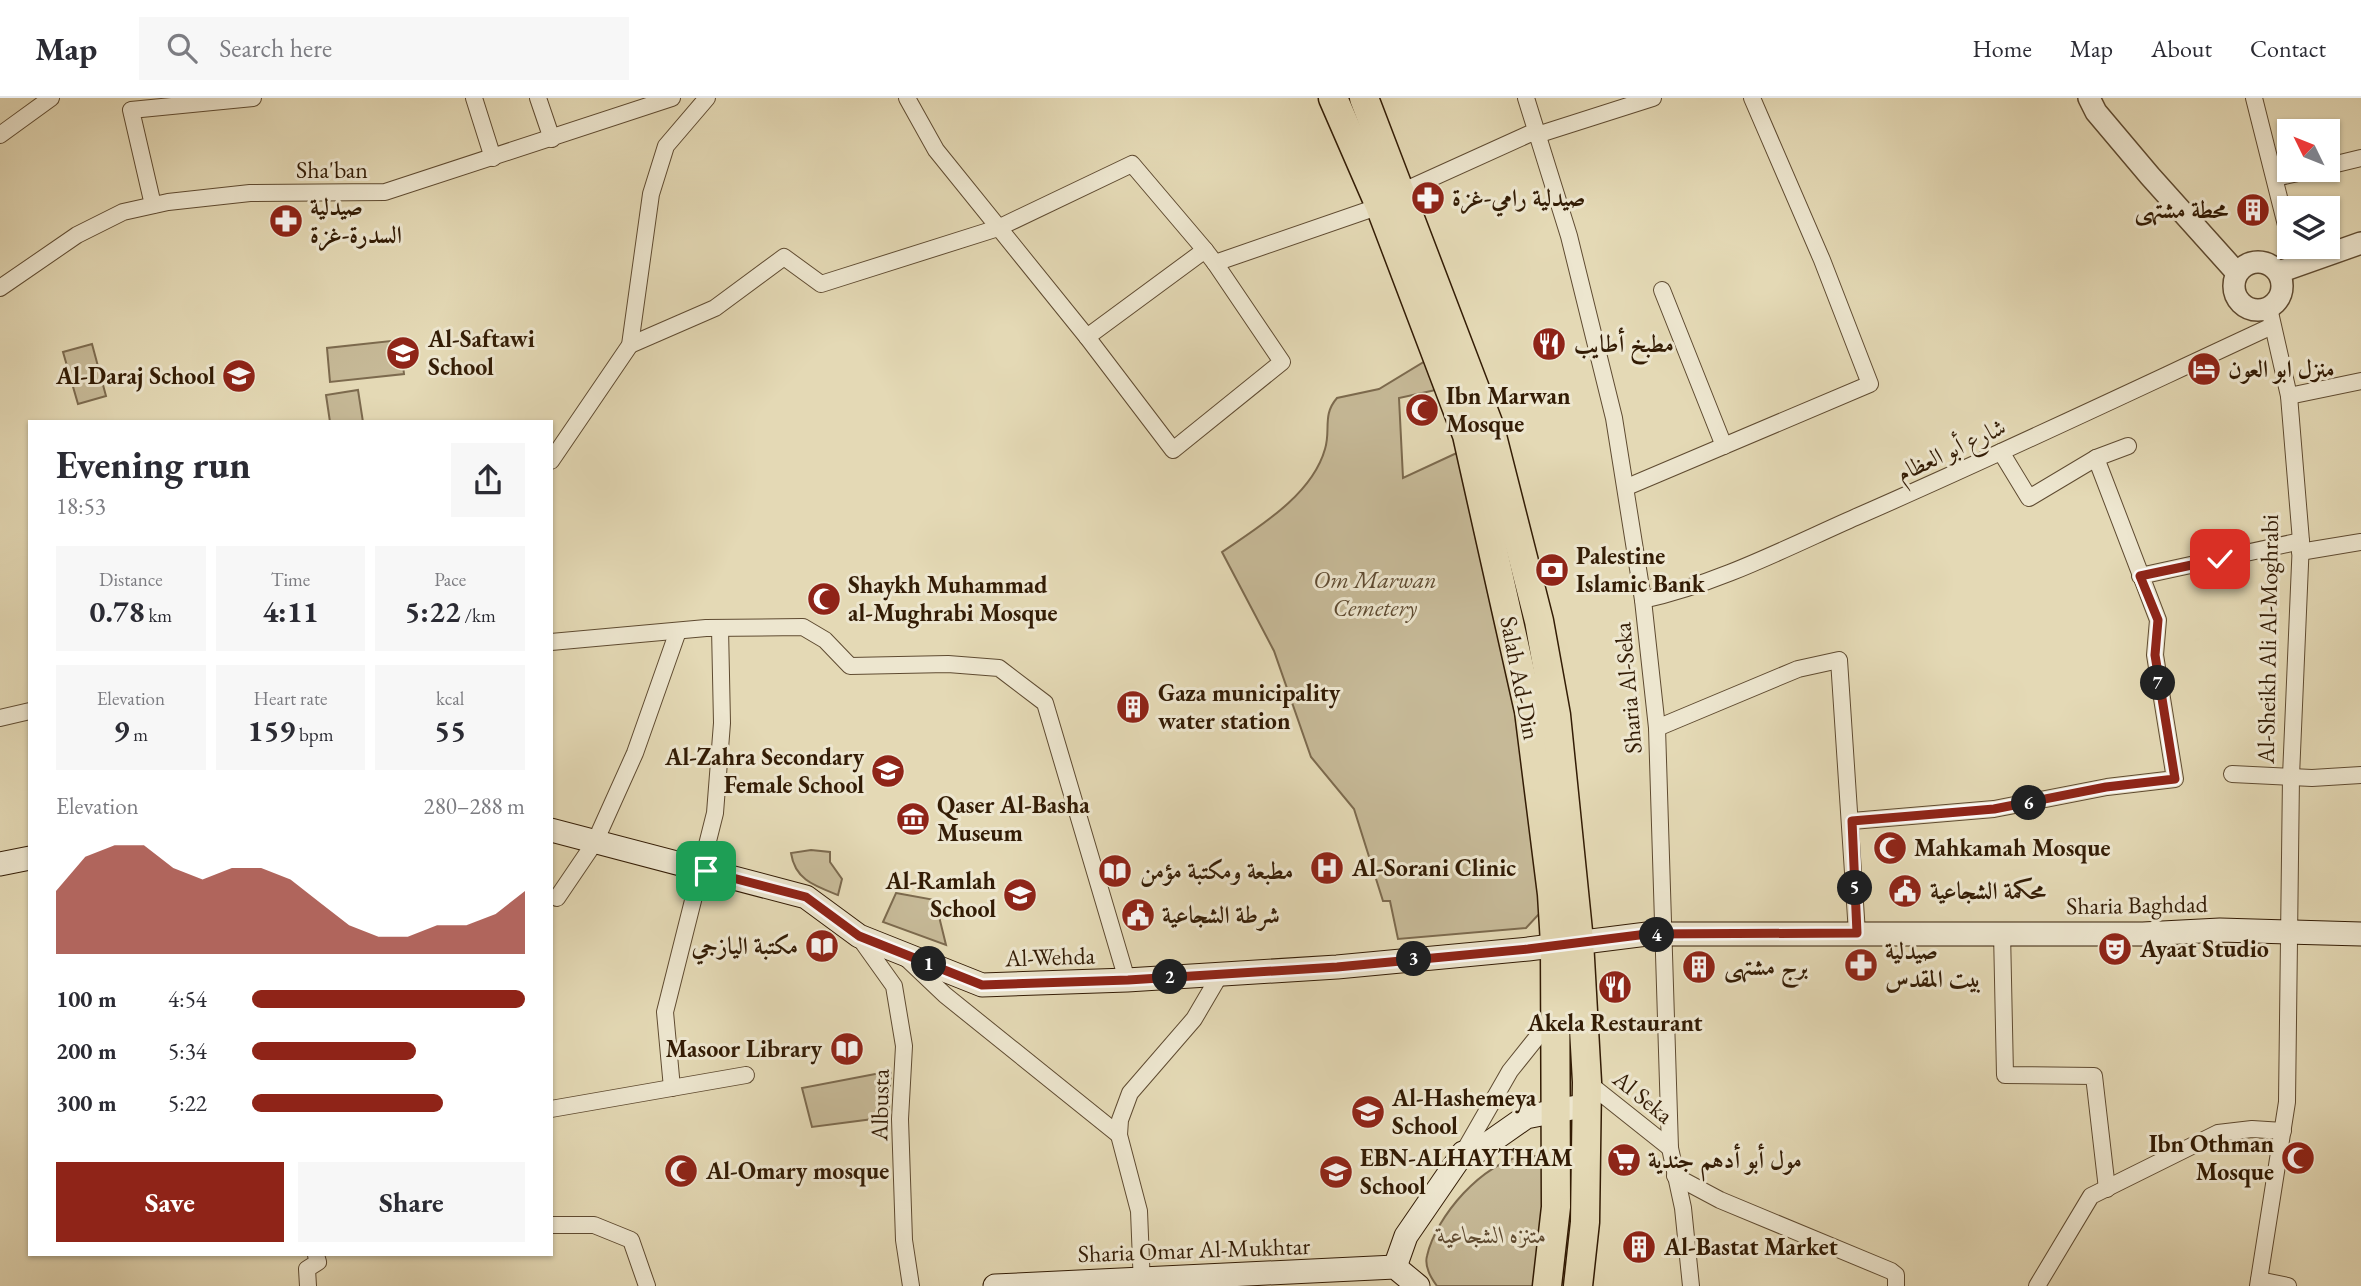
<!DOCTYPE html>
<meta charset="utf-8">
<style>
body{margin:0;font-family:"EB Garamond",Amiri,serif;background:#f7f7f7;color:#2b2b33;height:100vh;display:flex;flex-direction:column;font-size:26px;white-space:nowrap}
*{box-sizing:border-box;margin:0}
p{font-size:23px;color:#7c7c81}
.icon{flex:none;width:38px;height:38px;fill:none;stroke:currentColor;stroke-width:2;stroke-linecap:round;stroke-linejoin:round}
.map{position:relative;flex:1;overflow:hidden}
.side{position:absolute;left:28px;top:322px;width:525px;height:836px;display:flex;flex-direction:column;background:#fff;border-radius:0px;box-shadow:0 2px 5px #0004}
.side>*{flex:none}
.needle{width:46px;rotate:313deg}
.controls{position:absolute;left:2277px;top:21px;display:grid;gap:14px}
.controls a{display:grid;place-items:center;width:63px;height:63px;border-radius:0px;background:#fff;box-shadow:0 2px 5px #0004;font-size:35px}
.pin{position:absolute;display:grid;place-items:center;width:60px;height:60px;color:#fff;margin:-30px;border-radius:14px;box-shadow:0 4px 10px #0006}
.km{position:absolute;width:35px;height:35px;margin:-18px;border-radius:50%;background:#222;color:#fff;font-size:19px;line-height:35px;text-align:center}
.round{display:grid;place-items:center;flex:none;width:74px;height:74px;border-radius:0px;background:#f7f7f7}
.headline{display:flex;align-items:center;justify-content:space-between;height:119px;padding:0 28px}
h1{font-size:38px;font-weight:700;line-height:52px}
.figures{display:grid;grid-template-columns:repeat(3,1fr);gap:10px;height:119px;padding:7px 28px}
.figures div{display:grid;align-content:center;border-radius:0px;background:#f7f7f7;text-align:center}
.figures b{font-size:30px;font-weight:700}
.figures small{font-size:19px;font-weight:400}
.figures p{font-size:19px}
.chart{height:196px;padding:14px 28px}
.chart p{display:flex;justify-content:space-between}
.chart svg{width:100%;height:126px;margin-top:7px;fill:#8f2418;opacity:.7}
.cta{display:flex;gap:14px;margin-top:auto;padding:14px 28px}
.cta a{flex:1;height:80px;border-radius:0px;background:#8f2418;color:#fff;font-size:28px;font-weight:700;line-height:80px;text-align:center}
.cta a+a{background:#f7f7f7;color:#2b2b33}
ul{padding:0 28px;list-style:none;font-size:23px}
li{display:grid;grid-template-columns:112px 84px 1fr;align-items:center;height:52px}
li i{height:18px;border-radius:9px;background:#8f2418}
header{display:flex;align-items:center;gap:42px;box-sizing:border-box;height:98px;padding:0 35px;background:#fff;border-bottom:2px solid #e1e1e2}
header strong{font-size:33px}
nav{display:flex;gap:38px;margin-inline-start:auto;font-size:24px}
.search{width:490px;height:63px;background:#f7f7f7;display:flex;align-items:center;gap:18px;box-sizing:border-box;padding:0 24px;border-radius:0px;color:#7c7c81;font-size:26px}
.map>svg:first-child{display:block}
</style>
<header>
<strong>Map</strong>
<div class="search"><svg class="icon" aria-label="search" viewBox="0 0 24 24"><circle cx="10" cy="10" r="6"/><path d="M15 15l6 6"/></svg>Search here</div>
<nav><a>Home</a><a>Map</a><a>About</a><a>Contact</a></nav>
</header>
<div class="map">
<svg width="2361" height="1188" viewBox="0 0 2361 1188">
<rect width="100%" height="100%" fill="#e4d9b5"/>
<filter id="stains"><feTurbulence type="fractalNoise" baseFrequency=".00286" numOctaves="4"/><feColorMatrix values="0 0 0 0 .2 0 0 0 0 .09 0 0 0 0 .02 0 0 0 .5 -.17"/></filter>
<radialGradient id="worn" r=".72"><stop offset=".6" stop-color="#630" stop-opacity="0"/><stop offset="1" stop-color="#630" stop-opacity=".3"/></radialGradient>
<g fill="#c6b997" stroke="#7c6a4e" stroke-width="2">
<polygon points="400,242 404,276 330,284 327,250"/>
<polygon points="92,246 106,298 78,306 63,254"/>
<path d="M1427 262 1440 291 1399 300 1403 380 1461 353 1531 656 1540 815 1526 830 1398 841 1390 803H1383L1354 711 1311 659 1274 553 1222 454C1260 428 1312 397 1325 351 1331 332 1322 317 1337 300L1379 291Z"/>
<polygon points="358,292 363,324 330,324 326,297"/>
<path d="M811 752 830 754V764L842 781 838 797C815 788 795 782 791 755Z"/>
<polygon points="896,795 935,802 946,847 883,824"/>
<polygon points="891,973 888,1019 812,1029 802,990"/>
<path d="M1524 1058H1546L1537 1188H1437C1431 1180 1424 1169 1427 1158 1436 1118 1483 1064 1524 1058Z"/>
</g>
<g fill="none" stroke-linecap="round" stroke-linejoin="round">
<g stroke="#5f4b31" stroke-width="18">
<g id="minor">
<polyline points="474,0 493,60"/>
<polyline points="538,0 552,41"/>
<polyline points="907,0 936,52 1087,239 1205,152 1215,165 1380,108"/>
<polyline points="1526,0 1569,138 1614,320 1643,502 1657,630 1670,1050 1683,1110 1691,1188"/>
<polyline points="2254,0 2289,139"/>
<polyline points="0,37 51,0"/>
<polyline points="2328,68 2361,60"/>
<polyline points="2275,80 2312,72"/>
<polyline points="1401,94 1529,36 1540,36 1653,0"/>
<polyline points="153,107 131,12 253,0"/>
<polyline points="0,190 77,137 123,114 168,104 250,95 385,94 672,0"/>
<polyline points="1662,192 1724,348"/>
<polyline points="1087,239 1173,352 1282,264 1215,165"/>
<polyline points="630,247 715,210 784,159 821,186 998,130 1132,66 1205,152"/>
<polyline points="2289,298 2361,283"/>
<polyline points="2001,354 2029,400 2096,360 2128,348"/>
<polyline points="551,363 630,247 651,96 666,48 707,0"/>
<polyline points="1627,389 1870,286 1822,162 1752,0"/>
<polyline points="2300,454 2361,444"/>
<polyline points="2140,478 2301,443"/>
<path d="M1643 502C1717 486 1786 450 1856 419 1996 358 2134 292 2272 228"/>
<polyline points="551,544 706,530 803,529 825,542 850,568 948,566 999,570 1045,605 1127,882"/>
<polyline points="0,620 30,613"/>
<polyline points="1657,630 1798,571 1839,562 1857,835"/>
<polyline points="2232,676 2312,680 2361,677"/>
<polyline points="1852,723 1994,711 2107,689 2175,681 2155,557 2158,522 2096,360"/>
<polyline points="557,800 595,744 635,655 678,533"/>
<polyline points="2002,834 2005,977 2094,978 2107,1091"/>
<polyline points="859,839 894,888 904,948 900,1021 904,1142 911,1188"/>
<polyline points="906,860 945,897 1119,1037"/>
<polyline points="1587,984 1670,1050"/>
<polyline points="672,990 665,914 715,715 722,625 720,530"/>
<polyline points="551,1011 746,977"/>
<polyline points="1463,1055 1510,973 1554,918"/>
<polyline points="1675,1078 1720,1102 1891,1173 1896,1177 1896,1188"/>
<polyline points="551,1127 594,1127 631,1142 647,1188"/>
<polyline points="2259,1182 2288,1188"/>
<polyline points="308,1188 307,1171 318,1164 316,1157"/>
<polyline points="1142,1188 1139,1113 1119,1037 1120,1022 1130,995 1194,921 1221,875"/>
<polyline points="2037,1188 2091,1098 2218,1035 2252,1031 2283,1033"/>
<polyline points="2258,1188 2287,1004 2291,678 2301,443 2289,298 2269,210"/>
</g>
</g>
<g stroke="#5f4b31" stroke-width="24">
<g id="tertiary">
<polyline points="2089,0 2096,14 2150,78 2237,175"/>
<circle cx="2258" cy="188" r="24"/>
<polyline points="2279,174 2361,145"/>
</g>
</g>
<g stroke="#331c05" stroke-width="25">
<g id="secondary">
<polyline points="551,732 806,799 859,838 982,887 1127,882 1337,869 1528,851 1647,836 2143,836 2220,832 2361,836"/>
<polyline points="0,766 30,760"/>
<polyline points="1395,1169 1406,1138 1463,1055 1476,1054 1526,1019 1587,1007"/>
<polyline points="995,1188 1395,1169 1418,1188"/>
</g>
</g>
<g stroke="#331c05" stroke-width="31">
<g id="trunk">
<polyline points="1333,0 1380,108 1467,337 1529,613 1552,796 1555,846 1556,1109 1547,1188"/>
<polyline points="1364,0 1490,330 1539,523 1556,617 1579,843 1587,984 1585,1124 1578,1188"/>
</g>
</g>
<use href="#minor" stroke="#ede6cf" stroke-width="16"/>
<use href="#tertiary" stroke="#ede6cf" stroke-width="21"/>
<use href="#secondary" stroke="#ede6cf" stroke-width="23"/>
<use href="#trunk" stroke="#e4d9b5" stroke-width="28"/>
</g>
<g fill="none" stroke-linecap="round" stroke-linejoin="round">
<g stroke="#fff" stroke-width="14">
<polyline id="route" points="706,773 806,799 859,838 982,887 1128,882 1337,869 1528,851 1647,836 1857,835 1852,723 1994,711 2106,689 2175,681 2155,557 2158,522 2140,478 2220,461"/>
</g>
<use href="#route" stroke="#8f2418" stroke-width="9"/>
</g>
<defs>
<g id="pharmacy-disc" transform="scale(1.75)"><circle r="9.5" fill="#8f2418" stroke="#ede6cf"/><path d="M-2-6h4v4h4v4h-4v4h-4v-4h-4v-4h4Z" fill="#fff"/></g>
<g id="building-disc" transform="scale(1.75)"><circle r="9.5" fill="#8f2418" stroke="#ede6cf"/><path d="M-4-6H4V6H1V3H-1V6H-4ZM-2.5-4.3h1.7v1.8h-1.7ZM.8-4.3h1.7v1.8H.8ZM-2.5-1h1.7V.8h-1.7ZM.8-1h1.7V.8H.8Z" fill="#fff"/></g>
<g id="restaurant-disc" transform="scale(1.75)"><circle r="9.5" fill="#8f2418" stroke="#ede6cf"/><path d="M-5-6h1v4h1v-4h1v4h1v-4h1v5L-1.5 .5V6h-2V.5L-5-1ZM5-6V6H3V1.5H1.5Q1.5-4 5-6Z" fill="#fff"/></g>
<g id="school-disc" transform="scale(1.75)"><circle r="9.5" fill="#8f2418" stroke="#ede6cf"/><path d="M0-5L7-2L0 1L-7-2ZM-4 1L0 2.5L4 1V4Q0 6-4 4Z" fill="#fff"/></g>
<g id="hotel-disc" transform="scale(1.75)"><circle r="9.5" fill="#8f2418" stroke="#ede6cf"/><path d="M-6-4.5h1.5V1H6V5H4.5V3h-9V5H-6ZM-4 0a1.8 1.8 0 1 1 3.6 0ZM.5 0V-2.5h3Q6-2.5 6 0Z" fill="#fff"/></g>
<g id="mosque-disc" transform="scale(1.75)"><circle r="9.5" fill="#8f2418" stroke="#ede6cf"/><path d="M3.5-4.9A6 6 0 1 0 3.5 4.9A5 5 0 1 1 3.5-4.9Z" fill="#fff"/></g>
<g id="bank-disc" transform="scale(1.75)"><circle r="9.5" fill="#8f2418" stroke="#ede6cf"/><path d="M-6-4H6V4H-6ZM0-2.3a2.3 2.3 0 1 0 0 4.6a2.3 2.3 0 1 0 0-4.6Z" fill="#fff"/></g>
<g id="museum-disc" transform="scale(1.75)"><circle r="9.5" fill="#8f2418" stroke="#ede6cf"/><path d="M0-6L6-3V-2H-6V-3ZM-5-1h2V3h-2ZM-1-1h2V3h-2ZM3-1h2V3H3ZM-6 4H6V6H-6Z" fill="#fff"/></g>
<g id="hospital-disc" transform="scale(1.75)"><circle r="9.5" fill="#8f2418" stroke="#ede6cf"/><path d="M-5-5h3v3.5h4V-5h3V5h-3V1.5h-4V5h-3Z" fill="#fff"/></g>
<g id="library-disc" transform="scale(1.75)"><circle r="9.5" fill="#8f2418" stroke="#ede6cf"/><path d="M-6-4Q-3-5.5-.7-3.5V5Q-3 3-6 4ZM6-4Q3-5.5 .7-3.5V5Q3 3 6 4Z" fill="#fff"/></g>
<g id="civic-disc" transform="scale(1.75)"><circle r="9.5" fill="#8f2418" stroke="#ede6cf"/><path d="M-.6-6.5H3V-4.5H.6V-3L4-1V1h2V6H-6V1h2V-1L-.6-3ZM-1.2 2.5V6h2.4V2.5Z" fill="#fff"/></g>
<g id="theatre-disc" transform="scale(1.75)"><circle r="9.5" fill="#8f2418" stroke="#ede6cf"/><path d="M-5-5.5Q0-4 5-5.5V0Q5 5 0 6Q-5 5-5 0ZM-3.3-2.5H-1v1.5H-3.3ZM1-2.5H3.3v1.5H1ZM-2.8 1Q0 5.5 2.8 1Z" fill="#fff"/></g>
<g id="supermarket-disc" transform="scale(1.75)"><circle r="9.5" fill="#8f2418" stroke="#ede6cf"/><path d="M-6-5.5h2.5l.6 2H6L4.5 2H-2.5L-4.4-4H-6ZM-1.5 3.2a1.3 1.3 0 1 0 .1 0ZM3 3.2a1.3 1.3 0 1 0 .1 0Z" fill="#fff"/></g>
</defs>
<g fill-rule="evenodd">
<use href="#pharmacy-disc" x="1428" y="100"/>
<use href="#building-disc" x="2253" y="112"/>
<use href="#pharmacy-disc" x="286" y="123"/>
<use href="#restaurant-disc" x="1549" y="246"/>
<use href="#school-disc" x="403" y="255"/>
<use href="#hotel-disc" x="2204" y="271"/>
<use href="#school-disc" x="239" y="278"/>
<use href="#mosque-disc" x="1422" y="312"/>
<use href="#bank-disc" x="1552" y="472"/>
<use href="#mosque-disc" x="824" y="501"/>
<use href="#building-disc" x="1133" y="609"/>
<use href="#school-disc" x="888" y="673"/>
<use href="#museum-disc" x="913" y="721"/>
<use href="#mosque-disc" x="1890" y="750"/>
<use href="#hospital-disc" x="1327" y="770"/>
<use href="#library-disc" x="1115" y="773"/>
<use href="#civic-disc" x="1905" y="793"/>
<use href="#school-disc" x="1020" y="797"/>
<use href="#civic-disc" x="1138" y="817"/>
<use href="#library-disc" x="822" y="848"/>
<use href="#theatre-disc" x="2115" y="851"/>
<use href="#pharmacy-disc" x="1861" y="867"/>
<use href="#building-disc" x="1699" y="869"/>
<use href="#restaurant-disc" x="1615" y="889"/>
<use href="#library-disc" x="847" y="951"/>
<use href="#school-disc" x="1368" y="1014"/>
<use href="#mosque-disc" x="2298" y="1060"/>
<use href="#supermarket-disc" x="1624" y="1062"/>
<use href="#mosque-disc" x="681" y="1073"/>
<use href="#school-disc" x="1336" y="1074"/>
<use href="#building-disc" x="1639" y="1149"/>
</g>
<g text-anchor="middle" stroke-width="6" stroke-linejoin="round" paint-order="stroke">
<g font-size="24" fill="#331c05" stroke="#ede6cf">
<text x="332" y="80">Sha'ban</text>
<text transform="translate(1951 352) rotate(-25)" y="8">شارع أبو العظام</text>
<text transform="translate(2268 541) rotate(-89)" y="8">Al-Sheikh Ali Al-Moghrabi</text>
<text transform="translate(1520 580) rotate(79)" y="8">Salah Ad-Din</text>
<text transform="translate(1628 590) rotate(-95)" y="8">Sharia Al-Seka</text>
<text transform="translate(2137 807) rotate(-1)" y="8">Sharia Baghdad</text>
<text transform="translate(1050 859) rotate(-2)" y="8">Al-Wehda</text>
<text transform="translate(1643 999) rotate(39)" y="8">Al Seka</text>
<text transform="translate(880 1007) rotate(-89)" y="8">Albusta</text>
<text transform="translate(1194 1152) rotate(-2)" y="8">Sharia Omar Al-Mukhtar</text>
</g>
<g font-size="24" font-weight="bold" fill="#331c05" stroke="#ede6cf" text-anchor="start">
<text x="1452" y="108">صيدلية رامي-غزة</text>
<text x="310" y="117">صيدلية<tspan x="310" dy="28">السدرة-غزة</tspan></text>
<text x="2228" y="120" text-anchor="end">محطة مشتهى</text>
<text x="428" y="249">Al-Saftawi<tspan x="428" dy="28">School</tspan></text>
<text x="1574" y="254">مطبخ أطايب</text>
<text x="2228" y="279">منزل ابو العون</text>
<text x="215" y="286" text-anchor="end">Al-Daraj School</text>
<text x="1446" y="306">Ibn Marwan<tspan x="1446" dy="28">Mosque</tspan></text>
<text x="1576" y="466">Palestine<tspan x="1576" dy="28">Islamic Bank</tspan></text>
<text x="848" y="495">Shaykh Muhammad<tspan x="848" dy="28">al-Mughrabi Mosque</tspan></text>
<text x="1158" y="603">Gaza municipality<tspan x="1158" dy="28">water station</tspan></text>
<text x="864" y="667" text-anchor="end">Al-Zahra Secondary<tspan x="864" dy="28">Female School</tspan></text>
<text x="937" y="715">Qaser Al-Basha<tspan x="937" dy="28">Museum</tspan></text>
<text x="1914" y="758">Mahkamah Mosque</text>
<text x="1352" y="778">Al-Sorani Clinic</text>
<text x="1140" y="781">مطبعة ومكتبة مؤمن</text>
<text x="996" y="791" text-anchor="end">Al-Ramlah<tspan x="996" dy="28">School</tspan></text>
<text x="1930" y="801">محكمة الشجاعية</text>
<text x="1162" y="825">شرطة الشجاعية</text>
<text x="798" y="856" text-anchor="end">مكتبة اليازجي</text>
<text x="2140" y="859">Ayaat Studio</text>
<text x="1885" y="861">صيدلية<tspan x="1885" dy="28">بيت المقدس</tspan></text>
<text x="1724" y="877">برج مشتهى</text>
<text x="1615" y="933" text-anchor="middle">Akela Restaurant</text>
<text x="822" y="959" text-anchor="end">Masoor Library</text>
<text x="1392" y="1008">Al-Hashemeya<tspan x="1392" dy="28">School</tspan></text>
<text x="2274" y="1054" text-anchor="end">Ibn Othman<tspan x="2274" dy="28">Mosque</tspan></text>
<text x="1360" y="1068">EBN-ALHAYTHAM<tspan x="1360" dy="28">School</tspan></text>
<text x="1648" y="1070">مول أبو أدهم جندية</text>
<text x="706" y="1081">Al-Omary mosque</text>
<text x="1664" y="1157">Al-Bastat Market</text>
</g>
<g font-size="24" font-style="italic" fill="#5f4b31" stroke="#ede6cf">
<text x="1375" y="490">Om Marwan<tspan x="1375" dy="28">Cemetery</tspan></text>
<text x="1492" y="1145">متنزه الشجاعية</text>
</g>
</g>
<rect width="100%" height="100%" filter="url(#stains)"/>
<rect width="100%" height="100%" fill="url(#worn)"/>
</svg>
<div class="controls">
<a><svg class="needle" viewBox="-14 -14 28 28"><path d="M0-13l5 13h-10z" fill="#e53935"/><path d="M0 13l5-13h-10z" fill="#7c7c81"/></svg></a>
<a><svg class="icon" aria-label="layers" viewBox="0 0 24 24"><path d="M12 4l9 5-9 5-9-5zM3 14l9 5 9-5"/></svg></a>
</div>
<div class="pin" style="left:706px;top:773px;background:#1e9e55"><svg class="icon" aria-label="arrive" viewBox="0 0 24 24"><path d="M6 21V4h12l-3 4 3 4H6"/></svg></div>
<div class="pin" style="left:2220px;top:461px;background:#d93025"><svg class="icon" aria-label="check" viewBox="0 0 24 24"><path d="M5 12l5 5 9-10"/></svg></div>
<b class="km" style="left:929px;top:866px">1</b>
<b class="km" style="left:1170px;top:879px">2</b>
<b class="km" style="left:1414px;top:861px">3</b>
<b class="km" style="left:1657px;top:837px">4</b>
<b class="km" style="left:1855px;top:790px">5</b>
<b class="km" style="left:2029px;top:705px">6</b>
<b class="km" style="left:2158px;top:585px">7</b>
<section class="side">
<div class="headline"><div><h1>Evening run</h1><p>18:53</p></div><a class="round"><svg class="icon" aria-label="share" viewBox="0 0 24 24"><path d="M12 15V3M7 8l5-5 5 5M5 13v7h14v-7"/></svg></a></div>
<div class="figures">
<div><p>Distance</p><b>0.78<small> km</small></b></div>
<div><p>Time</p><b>4:11</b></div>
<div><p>Pace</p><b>5:22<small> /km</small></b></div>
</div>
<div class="figures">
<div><p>Elevation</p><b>9<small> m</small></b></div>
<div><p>Heart rate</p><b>159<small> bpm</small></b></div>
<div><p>kcal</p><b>55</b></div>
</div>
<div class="chart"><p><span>Elevation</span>280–288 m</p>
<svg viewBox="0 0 160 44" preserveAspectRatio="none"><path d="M0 44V22L10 10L20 6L30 6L40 14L50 18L60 14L70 14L80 18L90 26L100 34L110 38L120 38L130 34L140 34L150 30L160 22V44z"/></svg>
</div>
<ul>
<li><b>100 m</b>4:54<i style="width:100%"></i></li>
<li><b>200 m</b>5:34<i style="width:60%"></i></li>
<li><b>300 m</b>5:22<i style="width:70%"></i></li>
</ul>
<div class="cta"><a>Save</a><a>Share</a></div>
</section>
</div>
